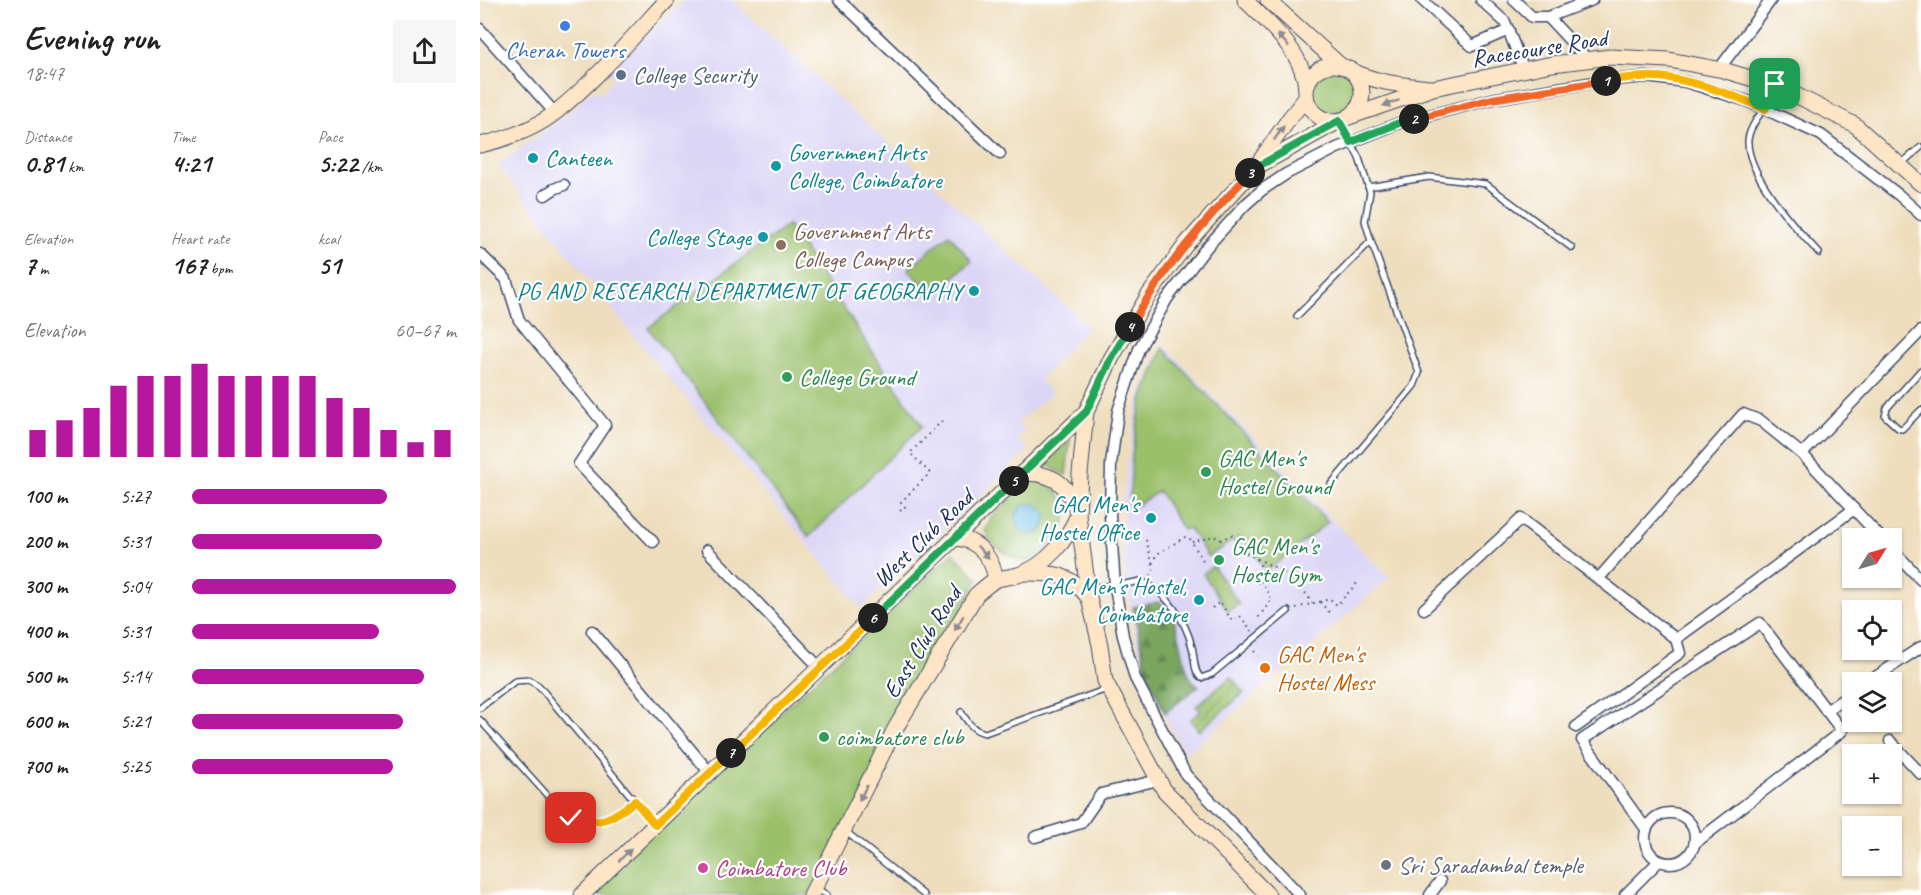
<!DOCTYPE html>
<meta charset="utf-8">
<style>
body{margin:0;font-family:Caveat,sans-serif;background:#f6f6f6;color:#222;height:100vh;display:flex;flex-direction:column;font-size:22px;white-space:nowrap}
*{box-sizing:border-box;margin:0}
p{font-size:20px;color:#767676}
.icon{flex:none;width:33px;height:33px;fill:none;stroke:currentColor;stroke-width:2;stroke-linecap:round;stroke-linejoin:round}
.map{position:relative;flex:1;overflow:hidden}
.side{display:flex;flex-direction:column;background:#fff;width:480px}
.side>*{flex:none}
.needle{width:39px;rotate:53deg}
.fabs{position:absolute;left:1362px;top:528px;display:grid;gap:12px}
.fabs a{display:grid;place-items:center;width:60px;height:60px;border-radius:0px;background:#fff;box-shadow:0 2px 4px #0004;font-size:30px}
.pin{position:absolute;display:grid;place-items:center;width:51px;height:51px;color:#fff;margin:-26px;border-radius:12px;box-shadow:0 3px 9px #0006}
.km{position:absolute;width:30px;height:30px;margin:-15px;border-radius:50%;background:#222;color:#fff;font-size:16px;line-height:30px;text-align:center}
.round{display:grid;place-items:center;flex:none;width:63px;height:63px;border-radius:0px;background:#f6f6f6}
.summary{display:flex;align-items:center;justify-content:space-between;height:102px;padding:0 24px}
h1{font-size:33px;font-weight:800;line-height:45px}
.figures{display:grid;grid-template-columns:repeat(3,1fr);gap:9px;height:102px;padding:6px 24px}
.figures div{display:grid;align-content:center}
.figures b{font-size:26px;font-weight:800}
.figures small{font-size:16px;font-weight:400}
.figures p{font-size:16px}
.chart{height:168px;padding:12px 24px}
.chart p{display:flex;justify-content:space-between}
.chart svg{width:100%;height:108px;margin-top:6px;stroke:#b5179e;stroke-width:6}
ul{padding:0 24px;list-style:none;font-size:20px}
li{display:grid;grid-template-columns:96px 72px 1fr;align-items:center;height:45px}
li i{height:15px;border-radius:8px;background:#b5179e}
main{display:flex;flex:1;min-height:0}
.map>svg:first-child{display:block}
</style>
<main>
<section class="side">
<div class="summary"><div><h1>Evening run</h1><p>18:47</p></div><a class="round"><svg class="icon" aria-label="share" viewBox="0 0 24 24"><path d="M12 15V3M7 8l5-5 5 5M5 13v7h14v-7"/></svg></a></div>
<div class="figures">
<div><p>Distance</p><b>0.81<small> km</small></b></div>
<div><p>Time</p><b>4:21</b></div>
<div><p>Pace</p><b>5:22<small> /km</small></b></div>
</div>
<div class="figures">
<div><p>Elevation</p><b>7<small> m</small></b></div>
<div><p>Heart rate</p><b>167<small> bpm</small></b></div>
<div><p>kcal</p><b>51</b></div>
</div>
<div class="chart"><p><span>Elevation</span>60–67 m</p>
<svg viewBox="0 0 160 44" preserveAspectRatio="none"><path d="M5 44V33M15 44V29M25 44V24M35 44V15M45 44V11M55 44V11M65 44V6M75 44V11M85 44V11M95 44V11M105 44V11M115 44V20M125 44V24M135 44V33M145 44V38M155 44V33"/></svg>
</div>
<ul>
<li><b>100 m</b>5:27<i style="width:74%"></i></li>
<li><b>200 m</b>5:31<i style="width:72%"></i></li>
<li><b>300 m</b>5:04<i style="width:100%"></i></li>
<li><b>400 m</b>5:31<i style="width:71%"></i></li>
<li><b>500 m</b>5:14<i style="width:88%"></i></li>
<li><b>600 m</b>5:21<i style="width:80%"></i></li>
<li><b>700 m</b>5:25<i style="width:76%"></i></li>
</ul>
</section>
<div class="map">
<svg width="1441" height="895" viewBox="0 0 1441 895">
<defs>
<pattern id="forest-firs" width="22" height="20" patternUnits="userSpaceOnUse" patternTransform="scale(1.5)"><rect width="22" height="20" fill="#7ba65f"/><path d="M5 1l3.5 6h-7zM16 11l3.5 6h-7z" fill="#648852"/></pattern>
<pattern id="garden-furrows" width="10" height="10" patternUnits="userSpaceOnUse" patternTransform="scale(1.5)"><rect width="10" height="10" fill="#9ac06b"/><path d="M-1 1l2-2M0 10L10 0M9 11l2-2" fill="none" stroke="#7d9c5b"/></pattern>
<pattern id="water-ripples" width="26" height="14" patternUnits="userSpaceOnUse" patternTransform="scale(1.5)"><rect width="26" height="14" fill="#6abfe7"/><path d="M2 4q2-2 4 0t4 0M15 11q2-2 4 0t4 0" fill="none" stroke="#569cbe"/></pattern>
</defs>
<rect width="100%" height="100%" fill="#fff"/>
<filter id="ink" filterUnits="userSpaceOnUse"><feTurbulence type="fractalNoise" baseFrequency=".0167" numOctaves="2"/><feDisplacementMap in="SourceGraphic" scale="12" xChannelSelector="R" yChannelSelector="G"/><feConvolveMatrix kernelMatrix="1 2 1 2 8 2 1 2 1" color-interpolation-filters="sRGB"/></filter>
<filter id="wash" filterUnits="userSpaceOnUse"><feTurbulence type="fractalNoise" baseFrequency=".008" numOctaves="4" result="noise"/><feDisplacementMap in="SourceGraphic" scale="24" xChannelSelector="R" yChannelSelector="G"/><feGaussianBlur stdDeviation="1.35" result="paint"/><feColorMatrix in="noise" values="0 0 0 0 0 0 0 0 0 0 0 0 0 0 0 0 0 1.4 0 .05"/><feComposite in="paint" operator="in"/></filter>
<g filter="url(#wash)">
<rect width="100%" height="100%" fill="#eedebd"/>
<g fill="#dcd6f6">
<polygon points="205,0 252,0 608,326 560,380 572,393 537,423 544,431 538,438 548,451 381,608 151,333 18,165 87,114 100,102 106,94 111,91 123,92 133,79 128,70"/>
<polygon points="683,344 909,578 706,754 683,713 665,674 654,627 644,567 643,501 648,458 659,397"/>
</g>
<g fill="#9ac06b" stroke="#5a7864" stroke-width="1.5">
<circle cx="854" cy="93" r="24"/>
<polygon points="308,225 442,426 329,537 168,328"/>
<polygon points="469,234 492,261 452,296 428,269"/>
<polygon points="683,348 848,522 787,571 760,536 728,557 709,528 703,530 679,491 649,510 652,454 662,399"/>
<polygon points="590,439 586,475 565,464"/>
<path d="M550 479C555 480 563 481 568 484 581 491 589 510 584 524 580 537 559 561 545 561 538 561 532 557 527 554 517 548 510 542 505 531L511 518Z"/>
<polygon points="473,553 498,579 329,895 104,895"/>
<polygon points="733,566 759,604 748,611 723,574"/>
</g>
<path fill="url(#forest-firs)" stroke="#4b6a5e" stroke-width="1.5" d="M678 602C709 620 696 675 719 686L685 713 667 673 653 607Z"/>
<polygon fill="url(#garden-furrows)" stroke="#5a7864" stroke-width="1.5" points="751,677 764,693 719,731 710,720 721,711 716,706"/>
<circle fill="url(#water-ripples)" stroke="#4277a2" stroke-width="1.5" cx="551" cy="519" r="15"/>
</g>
<g filter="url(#ink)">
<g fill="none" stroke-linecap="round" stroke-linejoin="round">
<g stroke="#3b496c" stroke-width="8">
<g id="lane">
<path d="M1299 88C1290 101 1269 125 1268 140 1266 174 1317 230 1339 253"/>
<polyline points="1422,163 1441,147"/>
<polyline points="888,187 949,177 1006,184 1092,248"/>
<polyline points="817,316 891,241"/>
<polyline points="1441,370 1407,408 1405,416 1418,428 1422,429 1441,410"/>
<polyline points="851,484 934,386 939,373 891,241 885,221 890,192 879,158 860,122"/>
<path d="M610 587 635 586 661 581C687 592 706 621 712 647 715 657 713 671 721 678L732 674 808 611"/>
<polyline points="0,708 35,681 49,680 59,686 174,824"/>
<path d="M481 712C488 722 492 730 505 733L627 689"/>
<path d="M0 720 83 813C114 829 129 820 155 801"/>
<polyline points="365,831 444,895"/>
<polyline points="336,888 347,895"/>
</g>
</g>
<g stroke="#3b496c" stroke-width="13">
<g id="street">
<polyline points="359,0 520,154"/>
<polyline points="942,0 992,46 1029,30"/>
<polyline points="1001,0 1025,22 1044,70"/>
<polyline points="1034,0 1052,17 1068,17 1112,0"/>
<polyline points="1068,17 1108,60"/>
<polyline points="0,29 75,113"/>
<polyline points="1239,69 1291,0"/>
<polyline points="65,195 74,189 84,185"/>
<polyline points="0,254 26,279 39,320 125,425 99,464 173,542"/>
<polyline points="1401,538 1322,454 1441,331"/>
<polyline points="1412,549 1441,580"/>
<polyline points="227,550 340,668"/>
<polyline points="1119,578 1263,414 1281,421 1322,454"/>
<polyline points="944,609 1041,519 1196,639 1200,653 1096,727"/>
<polyline points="112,631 230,773"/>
<polyline points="1196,639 1374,509"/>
<polyline points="1388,682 1441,647"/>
<polyline points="1346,711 1372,693"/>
<polyline points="1410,741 1441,774"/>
<circle cx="1190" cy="838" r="25"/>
<polyline points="1166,829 1102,740 1280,623 1362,731 1215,843"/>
<polyline points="555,837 601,823 621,794 678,780"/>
<polyline points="820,895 706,775 655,678 643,636 635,586 630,516 631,464 638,411 659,349 687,299 726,248 766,204 782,190 806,174 857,148 919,123 1012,99 1121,81 1166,77 1206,82 1267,101 1341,135 1420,196 1441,215"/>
<polyline points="950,895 960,881"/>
<polyline points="1145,895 1179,861"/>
</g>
</g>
<g stroke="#3b496c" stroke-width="17">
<g id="secondary">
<path d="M765 0C789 24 825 53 826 90"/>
<polyline points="788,0 861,66"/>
<circle cx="854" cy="93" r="28"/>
<path d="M871 70C895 83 923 85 950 88"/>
<polyline points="869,117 953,88 1072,64 1130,57 1189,60 1243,70 1300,87 1375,125 1441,184"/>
<path d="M0 145C26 139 55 129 76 112 116 80 152 38 187 0"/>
<polyline points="778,166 859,121"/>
<path d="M476 538C499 540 512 558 516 579"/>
<path d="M544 573C575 573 589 573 609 598"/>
<polyline points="102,895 606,412"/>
<path d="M331 895 415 729 496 595C502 590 508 584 515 580 522 577 531 577 538 575 566 566 587 540 598 515 588 484 576 473 542 473"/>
<polyline points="788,895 684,790 625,681 620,645 609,598 598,515 600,474 606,412 632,357 668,296 707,243 775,168 809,119 825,99"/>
</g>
</g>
<g stroke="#3b496c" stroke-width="2" stroke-dasharray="1.5 4.5" stroke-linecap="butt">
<polyline points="420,511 425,507 421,502 450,473 430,453 465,418"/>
<polyline points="666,540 674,569 671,575"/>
<polyline points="712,542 734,536 740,540 752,535 766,553 802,571 822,588 833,604"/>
<polyline points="777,559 786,577 787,587"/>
<polyline points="672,563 677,554 705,537 710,539 724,562"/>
<polyline points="777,583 781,580 792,599 779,617 782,621"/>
<polyline points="840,602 849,612"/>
<polyline points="732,608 740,602 752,621 760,616 772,631"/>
<polyline points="816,608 850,599 857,605 879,581"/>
<polyline points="774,651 778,656"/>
</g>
<use href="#lane" stroke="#fff" stroke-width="5"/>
<use href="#street" stroke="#fff" stroke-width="10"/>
<use href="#secondary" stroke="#fde5c5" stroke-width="15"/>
</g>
<defs><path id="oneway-solid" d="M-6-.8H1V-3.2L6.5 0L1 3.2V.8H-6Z" transform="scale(1.5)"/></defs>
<g fill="#8c8a92">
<use href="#oneway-solid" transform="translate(803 40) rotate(-131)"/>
<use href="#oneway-solid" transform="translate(911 103) rotate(161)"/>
<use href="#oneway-solid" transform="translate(799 133) rotate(-55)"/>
<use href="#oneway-solid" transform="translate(503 552) rotate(46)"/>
<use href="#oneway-solid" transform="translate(479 623) rotate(121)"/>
<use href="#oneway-solid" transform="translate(383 793) rotate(117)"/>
<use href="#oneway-solid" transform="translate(145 855) rotate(-44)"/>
</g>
</g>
<g fill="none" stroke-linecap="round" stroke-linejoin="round" filter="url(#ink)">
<g stroke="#fff" stroke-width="12">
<path id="split-1" d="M1126 81C1139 79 1151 77 1164 77 1201 75 1251 94 1285 109L1300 87 1295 84"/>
</g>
<g stroke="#fff" stroke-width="12">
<polyline id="split-2" points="934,119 1012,99 1126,81"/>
</g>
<g stroke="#fff" stroke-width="12">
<polyline id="split-3" points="770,173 775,168 859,121 871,142 919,123 934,119"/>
</g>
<g stroke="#fff" stroke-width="12">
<path id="split-4" d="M650 327C682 270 725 220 770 173"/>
</g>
<g stroke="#fff" stroke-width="12">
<polyline id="split-5" points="534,481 606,412 632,357 650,327"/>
</g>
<g stroke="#fff" stroke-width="12">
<polyline id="split-6" points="393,618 534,481"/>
</g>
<g stroke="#fff" stroke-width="12">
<polyline id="split-7" points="251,753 393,618"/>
</g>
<g stroke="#fff" stroke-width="12">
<path id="split-8" d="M91 818C119 827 133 818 155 801L175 825 251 753"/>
</g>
<use href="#split-1" stroke="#f5b400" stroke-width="8"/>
<use href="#split-2" stroke="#f0652b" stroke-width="8"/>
<use href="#split-3" stroke="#22a559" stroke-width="8"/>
<use href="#split-4" stroke="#f0652b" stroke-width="8"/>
<use href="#split-5" stroke="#22a559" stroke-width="8"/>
<use href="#split-6" stroke="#22a559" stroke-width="8"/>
<use href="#split-7" stroke="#f5b400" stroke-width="8"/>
<use href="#split-8" stroke="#f5b400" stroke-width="8"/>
</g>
<circle fill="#3f7fe0" stroke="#fff" stroke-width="2" cx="85" cy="26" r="6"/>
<circle fill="#5c6f8a" stroke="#fff" stroke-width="2" cx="141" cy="75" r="6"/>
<g fill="#0f9aa8" stroke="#fff" stroke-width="2">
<circle cx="53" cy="158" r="6"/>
<circle cx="296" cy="166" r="6"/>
<circle cx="283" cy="237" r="6"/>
<circle cx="494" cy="291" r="6"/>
<circle cx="671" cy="518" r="6"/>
<circle cx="719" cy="600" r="6"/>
</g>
<circle fill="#8d6e63" stroke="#fff" stroke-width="2" cx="301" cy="245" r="6"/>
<g fill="#2e9e5b" stroke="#fff" stroke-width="2">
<circle cx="307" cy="377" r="6"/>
<circle cx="726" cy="472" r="6"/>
<circle cx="739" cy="560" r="6"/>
<circle cx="344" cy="737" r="6"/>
</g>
<circle fill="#e8710a" stroke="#fff" stroke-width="2" cx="785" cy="668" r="6"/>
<circle fill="#6b7280" stroke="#fff" stroke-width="2" cx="906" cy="865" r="6"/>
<circle fill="#d1479c" stroke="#fff" stroke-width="2" cx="223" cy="868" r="6"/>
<g text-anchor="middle" stroke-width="4.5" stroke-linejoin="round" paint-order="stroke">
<g font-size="24" fill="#1b2f5e" stroke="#fff">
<text transform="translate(1059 48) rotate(-9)" y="8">Racecourse Road</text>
<text transform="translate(443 538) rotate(-44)" y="8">West Club Road</text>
<text transform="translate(442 642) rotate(-58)" y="8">East Club Road</text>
</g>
<g font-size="24" fill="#366cbe" stroke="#fff">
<text x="85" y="58">Cheran Towers</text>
</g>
<g font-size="24" fill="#4e5e75" stroke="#fff" text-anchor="start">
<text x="153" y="83">College Security</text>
</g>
<g font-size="24" fill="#0d838f" stroke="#fff" text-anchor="end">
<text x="308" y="160" text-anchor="start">Government Arts<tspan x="308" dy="28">College, Coimbatore</tspan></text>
<text x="65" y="166" text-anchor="start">Canteen</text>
<text x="271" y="245">College Stage</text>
<text x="482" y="299">PG AND RESEARCH DEPARTMENT OF GEOGRAPHY</text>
<text x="659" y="512">GAC Men's<tspan x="659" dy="28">Hostel Office</tspan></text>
<text x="707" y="594">GAC Men's Hostel,<tspan x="707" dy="28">Coimbatore</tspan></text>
</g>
<g font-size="24" fill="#785e54" stroke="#fff" text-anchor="start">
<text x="313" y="239">Government Arts<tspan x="313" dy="28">College Campus</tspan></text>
</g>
<g font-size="24" fill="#27864d" stroke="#fff" text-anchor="start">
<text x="319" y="385">College Ground</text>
<text x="738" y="466">GAC Men's<tspan x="738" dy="28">Hostel Ground</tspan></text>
<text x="751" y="554">GAC Men's<tspan x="751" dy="28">Hostel Gym</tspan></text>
<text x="356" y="745">coimbatore club</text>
</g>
<g font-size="24" fill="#c56008" stroke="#fff" text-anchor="start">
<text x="797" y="662">GAC Men's<tspan x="797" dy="28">Hostel Mess</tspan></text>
</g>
<g font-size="24" fill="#5b616d" stroke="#fff" text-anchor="start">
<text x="918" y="873">Sri Saradambal temple</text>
</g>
<g font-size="24" fill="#b23c85" stroke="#fff" text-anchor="start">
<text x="235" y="876">Coimbatore Club</text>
</g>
</g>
</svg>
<div class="fabs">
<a><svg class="needle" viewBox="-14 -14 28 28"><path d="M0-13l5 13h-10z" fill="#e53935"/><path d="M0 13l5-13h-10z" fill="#767676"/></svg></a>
<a><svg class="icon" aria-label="locate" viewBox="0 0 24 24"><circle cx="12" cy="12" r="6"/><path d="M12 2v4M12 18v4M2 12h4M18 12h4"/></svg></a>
<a><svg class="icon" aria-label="layers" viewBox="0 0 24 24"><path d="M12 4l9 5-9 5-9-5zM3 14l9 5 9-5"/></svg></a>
<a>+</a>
<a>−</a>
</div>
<div class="pin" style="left:1295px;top:84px;background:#1e9e55"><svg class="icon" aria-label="arrive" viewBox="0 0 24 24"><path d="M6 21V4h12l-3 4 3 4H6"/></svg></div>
<div class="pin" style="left:91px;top:818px;background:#d93025"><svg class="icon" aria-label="check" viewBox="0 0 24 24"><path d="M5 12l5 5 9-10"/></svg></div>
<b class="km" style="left:1126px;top:81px">1</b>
<b class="km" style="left:934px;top:119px">2</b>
<b class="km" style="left:770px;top:173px">3</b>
<b class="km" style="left:650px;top:327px">4</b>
<b class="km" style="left:534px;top:481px">5</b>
<b class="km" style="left:393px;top:618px">6</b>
<b class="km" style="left:251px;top:753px">7</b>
</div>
</main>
